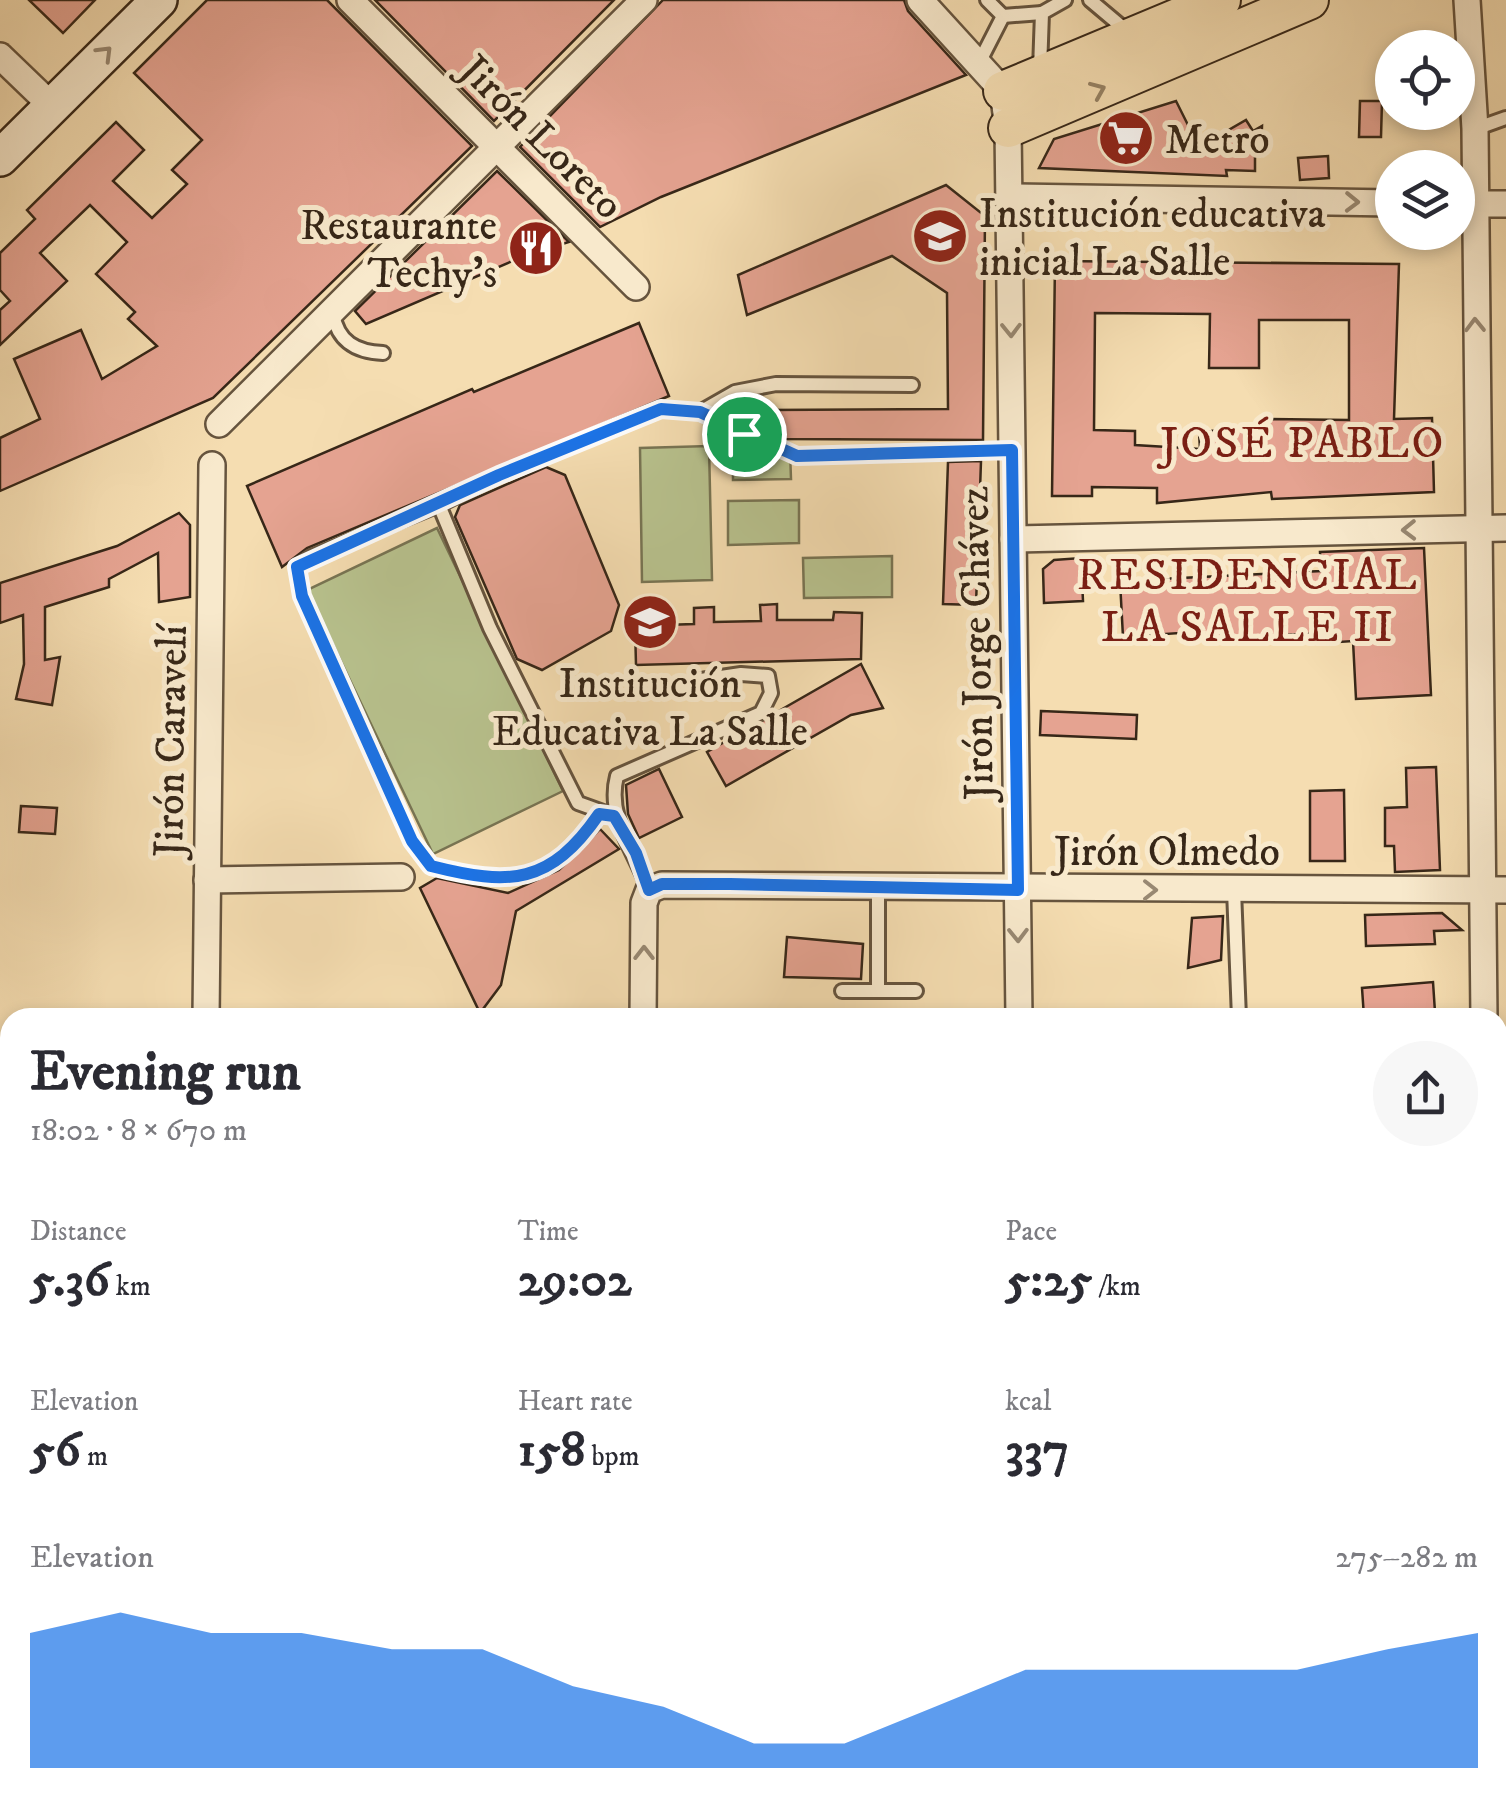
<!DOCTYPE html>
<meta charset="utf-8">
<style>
body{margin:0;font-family:"IM FELL DW Pica",serif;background:#f7f7f7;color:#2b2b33;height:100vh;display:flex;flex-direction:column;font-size:38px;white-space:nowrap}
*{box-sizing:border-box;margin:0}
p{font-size:32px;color:#7c7c81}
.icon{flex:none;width:55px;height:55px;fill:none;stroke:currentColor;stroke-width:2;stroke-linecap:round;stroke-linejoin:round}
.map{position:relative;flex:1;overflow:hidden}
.sheet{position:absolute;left:0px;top:1008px;width:1508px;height:812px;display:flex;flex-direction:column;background:#fff;border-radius:30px 30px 0 0;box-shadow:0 5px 15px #0003}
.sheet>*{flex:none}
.buttons{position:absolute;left:1375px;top:30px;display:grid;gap:20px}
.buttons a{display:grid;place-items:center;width:100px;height:100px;border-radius:50%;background:#fff;box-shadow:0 5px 15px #0003;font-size:50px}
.pin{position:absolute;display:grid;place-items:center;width:85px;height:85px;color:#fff;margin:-42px;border:5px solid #fff;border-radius:50%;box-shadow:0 2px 10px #0007}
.round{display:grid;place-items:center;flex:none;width:105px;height:105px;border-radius:52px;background:#f7f7f7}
.head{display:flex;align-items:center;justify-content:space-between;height:170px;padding:0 30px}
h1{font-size:55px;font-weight:700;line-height:75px}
.metrics{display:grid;grid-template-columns:repeat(3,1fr);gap:15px;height:170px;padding:10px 30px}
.metrics div{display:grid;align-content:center}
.metrics b{font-size:50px;font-weight:700}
.metrics small{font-size:28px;font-weight:400}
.metrics p{font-size:28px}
.chart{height:280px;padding:20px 30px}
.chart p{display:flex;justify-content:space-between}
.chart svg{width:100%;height:180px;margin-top:10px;fill:#1a73e8;opacity:.7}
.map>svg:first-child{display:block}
</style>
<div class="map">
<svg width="1506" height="1819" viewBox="0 0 1506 1819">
<rect width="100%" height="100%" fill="#f5ddb1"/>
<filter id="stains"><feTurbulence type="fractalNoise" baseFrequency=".002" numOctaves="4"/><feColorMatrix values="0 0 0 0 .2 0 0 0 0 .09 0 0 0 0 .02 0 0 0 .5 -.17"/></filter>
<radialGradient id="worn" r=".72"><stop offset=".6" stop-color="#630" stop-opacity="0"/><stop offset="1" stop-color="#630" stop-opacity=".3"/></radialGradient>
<g fill="#b8c28e" stroke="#787453" stroke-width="2.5">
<polygon points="709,446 712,580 642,582 640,448"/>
<polygon points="790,451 791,479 733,480 733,452"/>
<polygon points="799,500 799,543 728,545 728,501"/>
<polygon points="437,528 563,791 433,854 307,590"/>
<polygon points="892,556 892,597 804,598 803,558"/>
<polygon points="1498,1196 1506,1201 1506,1320 1498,1323"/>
<polygon points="150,1810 345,1810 347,1819 157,1819"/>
</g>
<g fill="#e5a391" stroke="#372718" stroke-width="2.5" fill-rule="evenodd">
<polygon points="29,0 95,0 63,33"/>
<polygon points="207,0 327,0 472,146 213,398 0,491 0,438 40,419 14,359 81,330 102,379 157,346 128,319 135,312 96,274 127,242 90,205 40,253 67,281 0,345 0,310 10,301 0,290 0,253 35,219 27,210 116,122 144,150 113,181 152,218 187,184 172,170 202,140 134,73"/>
<polygon points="375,0 614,0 494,121"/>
<polygon points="663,0 904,0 908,11 966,75 661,197 600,227 520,147"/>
<polygon points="1176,101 1199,147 1246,120 1253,131 1262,126 1261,156 1255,156 1255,171 1226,170 1227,176 1039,168 1054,139"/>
<polygon points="1360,101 1382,101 1381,137 1359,137"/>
<polygon points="1328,156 1329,178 1300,180 1298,158"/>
<polygon points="497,171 569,242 524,256 366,324 355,311"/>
<polygon points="946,185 985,216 983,440 784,439 768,432 768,410 948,409 947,293 892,256 747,315 738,275"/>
<path d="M1055 261 1399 264 1394 419 1432 418 1434 492 1272 499 1271 492 1157 503V488L1092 487V496H1052ZM1095 313 1210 314 1209 368H1259V320H1349V420L1269 419V425L1199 432 1200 449 1135 445V431L1094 430Z"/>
<polygon points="639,323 669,396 307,548 282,567 247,486 472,389 474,392"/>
<polygon points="981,461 976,605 943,604 948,462"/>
<polygon points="546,467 565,475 619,605 611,631 542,670 517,659 455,517 460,505"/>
<polygon points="179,513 190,525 190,597 159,602 158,553 109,579 109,587 45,607 45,660 60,657 52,705 16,699 24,664 23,615 0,623 0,583 117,546"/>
<polygon points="1424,548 1431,695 1356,699 1353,641 1324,643 1324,633 1180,640 1179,633 1123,637 1120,581 1321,571 1320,552"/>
<polygon points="1081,558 1083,601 1044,603 1043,569 1054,560"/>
<polygon points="777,604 777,620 833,620 834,612 862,613 861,659 636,665 635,626 694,624 694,608 714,607 714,622 761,621 760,605"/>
<polygon points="861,664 883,708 851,715 726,786 707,752"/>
<polygon points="1041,711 1137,715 1136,739 1040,735"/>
<polygon points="1436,767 1440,870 1395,872 1394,846 1385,846 1385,808 1407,807 1406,768"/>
<polygon points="659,769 682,817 639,838 628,814 626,785"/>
<polygon points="1344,790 1345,861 1310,861 1310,791"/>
<polygon points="21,806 57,808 55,834 19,832"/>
<polygon points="600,829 619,849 516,911 501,985 480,1013 420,888 437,878 508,893 559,870"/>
<polygon points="1442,913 1462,930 1434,931 1435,944 1366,946 1365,915"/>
<polygon points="1223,916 1221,960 1188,968 1192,918"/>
<polygon points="787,937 863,944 861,979 784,977"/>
<polygon points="1433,982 1435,1012 1364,1017 1362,988"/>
</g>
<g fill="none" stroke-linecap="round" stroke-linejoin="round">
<g stroke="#66543e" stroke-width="18">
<g id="lane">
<polyline points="1090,0 1128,32"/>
<polyline points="1003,16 1042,13"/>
<polyline points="980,61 1003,16 987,0"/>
<polyline points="1040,69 1042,13 1065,0"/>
<polyline points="1475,129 1506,118"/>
<path d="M333 314C338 342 356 352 383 353"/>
<polyline points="700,412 735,392 776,384 912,385"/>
<path d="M439 505 311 557 297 567 302 596 412 841 431 866C510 886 550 885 599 814"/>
<polyline points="614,816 578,803 490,628 439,505 499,475 661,409 700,412 797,456 1012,450"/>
<polyline points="878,887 878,991 916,991"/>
<path d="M649 890C635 851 606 818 617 776L761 713 771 693 768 676 741 674 694 681"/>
<polyline points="1234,890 1239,1018"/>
<polyline points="842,991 878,991"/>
<polyline points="0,1388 10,1387"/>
<polyline points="315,1810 321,1819"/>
</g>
</g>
<g stroke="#66543e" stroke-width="30">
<g id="street">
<polyline points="350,0 636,287"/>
<polyline points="920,0 1003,91 1008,128 1019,1018"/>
<polyline points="1467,0 1475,129 1484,1018"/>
<polyline points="0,56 52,106"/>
<polyline points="1009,197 1392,203"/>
<polyline points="1458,204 1506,204"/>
<polyline points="219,424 644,0"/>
<polyline points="1013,539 1506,528"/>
<polyline points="207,880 401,877"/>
<polyline points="206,1018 212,465"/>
<polyline points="643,1018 644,903 649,890 662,885 1506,890"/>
<polyline points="1498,1178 1506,1181"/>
<polyline points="0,1267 10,1267"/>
<polyline points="1498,1346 1506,1344"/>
<polyline points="0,1485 10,1485"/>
<polyline points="0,1651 10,1663"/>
<polyline points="1498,1656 1506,1656"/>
<polyline points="122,1810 129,1819"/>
<polyline points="593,1810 594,1819"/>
<polyline points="1028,1810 1028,1819"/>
<polyline points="1480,1810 1480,1819"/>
</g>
</g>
<g stroke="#372718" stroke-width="40">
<polyline id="secondary" points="0,158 159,0"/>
</g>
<g stroke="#372718" stroke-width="42">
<g id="primary">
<polyline points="1003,91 1221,0"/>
<polyline points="1008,128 1309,0"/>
</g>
</g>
<use href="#lane" stroke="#f8e9cc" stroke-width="12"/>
<use href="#street" stroke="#f8e9cc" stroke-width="25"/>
<use href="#secondary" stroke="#f8e9cc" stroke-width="35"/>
<use href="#primary" stroke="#f5ddb1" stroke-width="38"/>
</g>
<defs><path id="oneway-chevron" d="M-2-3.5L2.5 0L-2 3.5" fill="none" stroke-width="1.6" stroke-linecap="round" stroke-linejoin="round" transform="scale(2.5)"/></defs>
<g stroke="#988872">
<use href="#oneway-chevron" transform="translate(105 53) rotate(-45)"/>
<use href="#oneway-chevron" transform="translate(1352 202) rotate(1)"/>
<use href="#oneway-chevron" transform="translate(1475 325) rotate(-91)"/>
<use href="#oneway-chevron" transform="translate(1011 330) rotate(89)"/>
<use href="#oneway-chevron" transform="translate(1409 530) rotate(179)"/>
<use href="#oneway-chevron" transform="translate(1150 890)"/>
<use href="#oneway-chevron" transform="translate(1018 935) rotate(89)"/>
<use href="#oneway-chevron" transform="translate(644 953) rotate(-90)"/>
</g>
<use stroke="#968264" href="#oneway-chevron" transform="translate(1098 90) rotate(-23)"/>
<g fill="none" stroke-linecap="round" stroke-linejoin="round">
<g stroke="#fff" stroke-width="20">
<path id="route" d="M661 409 700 412 797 456 1012 450 1018 890 730 884H662L649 890 636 853 614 816 599 814C550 885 510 886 431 866L412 841 302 596 297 567 499 475Z"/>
</g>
<use href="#route" stroke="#1a73e8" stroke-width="12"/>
</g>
<defs>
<g id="supermarket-disc" transform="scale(2.875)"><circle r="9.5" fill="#8f2418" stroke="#f8e9cc"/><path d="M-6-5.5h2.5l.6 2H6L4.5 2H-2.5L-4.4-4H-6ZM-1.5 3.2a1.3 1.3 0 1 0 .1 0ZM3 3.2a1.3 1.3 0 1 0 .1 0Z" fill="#fff"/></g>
<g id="school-disc" transform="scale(2.875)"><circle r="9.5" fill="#8f2418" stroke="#f8e9cc"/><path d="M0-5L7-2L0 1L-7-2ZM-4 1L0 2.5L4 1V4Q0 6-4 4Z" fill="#fff"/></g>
<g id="restaurant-disc" transform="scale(2.875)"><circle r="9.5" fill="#8f2418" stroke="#f8e9cc"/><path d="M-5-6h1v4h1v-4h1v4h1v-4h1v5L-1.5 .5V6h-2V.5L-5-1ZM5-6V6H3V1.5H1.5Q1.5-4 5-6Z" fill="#fff"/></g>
</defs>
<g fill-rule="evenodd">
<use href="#supermarket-disc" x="1126" y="138"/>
<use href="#school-disc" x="940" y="236"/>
<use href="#restaurant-disc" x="536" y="248"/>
<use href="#school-disc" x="650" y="622"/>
</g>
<g text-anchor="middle" stroke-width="10" stroke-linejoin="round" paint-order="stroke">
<g font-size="42" fill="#372718" stroke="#f8e9cc">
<text transform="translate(543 136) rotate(45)" y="15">Jirón Loreto</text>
<text transform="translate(975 643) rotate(-91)" y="15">Jirón Jorge Chávez</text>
<text transform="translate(169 741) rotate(-89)" y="15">Jirón Caravelí</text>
<text x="1167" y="865">Jirón Olmedo</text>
</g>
<g font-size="42" fill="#372718" stroke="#f8e9cc" text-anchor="start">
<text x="1165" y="153">Metro</text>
<text x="979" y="227">Institución educativa<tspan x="979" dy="48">inicial La Salle</tspan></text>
<text x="497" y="239" text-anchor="end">Restaurante<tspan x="497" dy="48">Techy's</tspan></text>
<text x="650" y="697" text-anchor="middle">Institución<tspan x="650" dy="48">Educativa La Salle</tspan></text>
</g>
<g font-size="45" letter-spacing="2.5" fill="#7a1f14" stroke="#f8e9cc">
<text x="1303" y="457">JOSÉ PABLO</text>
<text x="1248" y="589">RESIDENCIAL<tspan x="1248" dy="52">LA SALLE II</tspan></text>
</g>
</g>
<rect width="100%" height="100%" filter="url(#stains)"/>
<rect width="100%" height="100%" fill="url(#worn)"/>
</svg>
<div class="buttons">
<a><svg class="icon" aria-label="locate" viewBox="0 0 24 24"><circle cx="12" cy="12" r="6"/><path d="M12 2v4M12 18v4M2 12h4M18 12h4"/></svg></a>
<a><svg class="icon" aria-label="layers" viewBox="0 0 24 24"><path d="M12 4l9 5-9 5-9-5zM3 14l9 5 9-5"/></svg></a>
</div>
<div class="pin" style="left:744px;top:434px;background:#1e9e55"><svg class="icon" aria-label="arrive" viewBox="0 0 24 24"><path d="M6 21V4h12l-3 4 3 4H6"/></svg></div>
<section class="sheet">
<div class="head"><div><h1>Evening run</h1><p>18:02 · 8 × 670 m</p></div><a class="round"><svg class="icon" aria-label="share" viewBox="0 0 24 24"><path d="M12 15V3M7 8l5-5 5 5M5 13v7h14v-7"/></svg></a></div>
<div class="metrics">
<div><p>Distance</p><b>5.36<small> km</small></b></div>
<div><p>Time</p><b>29:02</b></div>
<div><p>Pace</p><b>5:25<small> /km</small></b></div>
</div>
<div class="metrics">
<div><p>Elevation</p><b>56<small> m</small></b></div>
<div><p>Heart rate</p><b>158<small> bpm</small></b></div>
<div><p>kcal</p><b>337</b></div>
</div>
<div class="chart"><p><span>Elevation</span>275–282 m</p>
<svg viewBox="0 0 160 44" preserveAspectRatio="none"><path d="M0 44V11L10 6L20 11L30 11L40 15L50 15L60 24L70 29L80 38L90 38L100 29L110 20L120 20L130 20L140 20L150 15L160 11V44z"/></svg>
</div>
</section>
</div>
